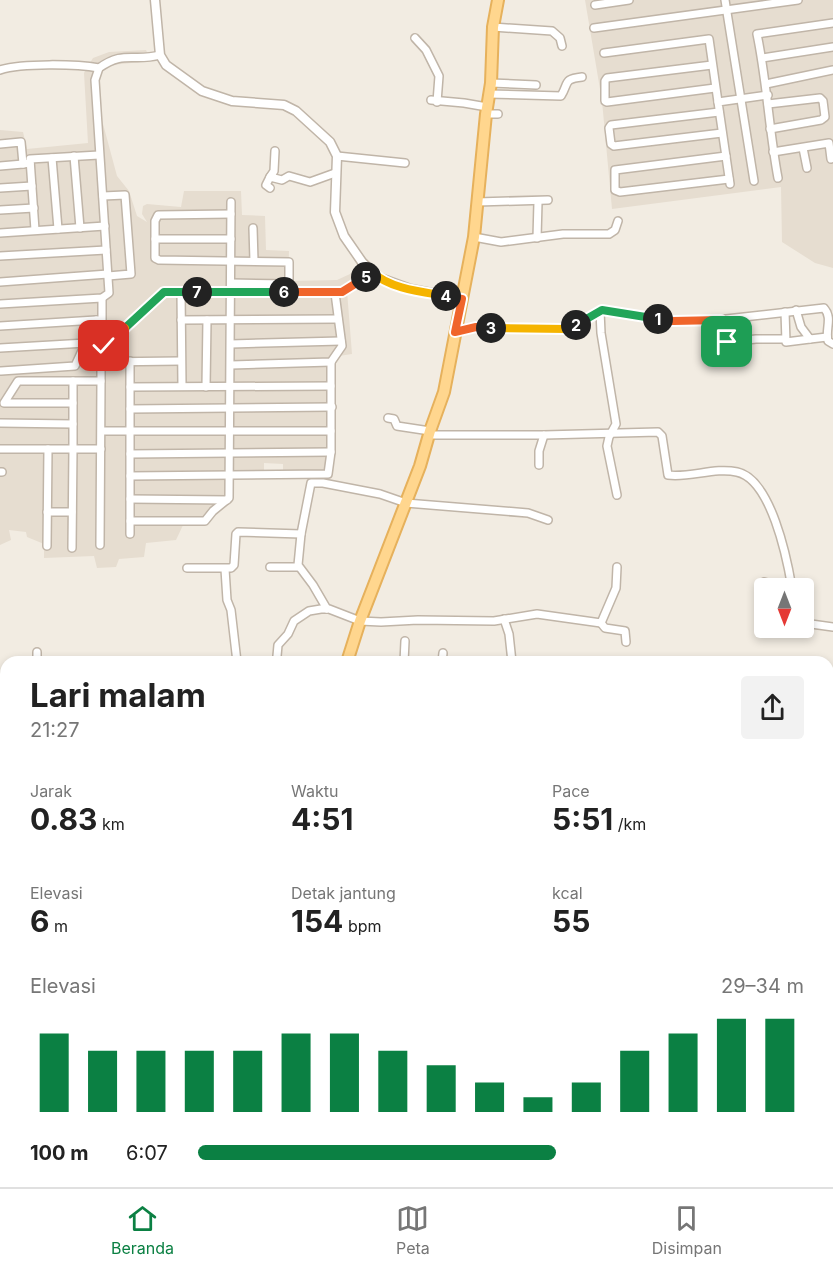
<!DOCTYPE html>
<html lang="id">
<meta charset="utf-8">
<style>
body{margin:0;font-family:Inter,sans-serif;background:#f2f2f2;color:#222;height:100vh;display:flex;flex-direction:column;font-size:22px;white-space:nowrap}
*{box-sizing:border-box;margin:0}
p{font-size:20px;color:#767676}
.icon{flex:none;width:33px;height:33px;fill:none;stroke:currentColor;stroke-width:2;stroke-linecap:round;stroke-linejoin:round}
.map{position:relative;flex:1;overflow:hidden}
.drawer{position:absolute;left:0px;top:656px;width:834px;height:532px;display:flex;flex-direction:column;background:#fff;border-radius:18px 18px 0 0;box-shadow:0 3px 9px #0003}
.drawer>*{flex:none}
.needle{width:39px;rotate:180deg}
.tools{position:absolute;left:754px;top:578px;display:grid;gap:12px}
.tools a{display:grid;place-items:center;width:60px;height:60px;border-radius:6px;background:#fff;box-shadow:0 3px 9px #0003;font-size:30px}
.pin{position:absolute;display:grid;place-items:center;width:51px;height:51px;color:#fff;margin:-26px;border-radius:12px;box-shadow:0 3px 9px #0006}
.km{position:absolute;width:30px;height:30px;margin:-15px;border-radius:50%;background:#222;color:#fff;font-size:16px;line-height:30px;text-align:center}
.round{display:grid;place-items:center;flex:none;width:63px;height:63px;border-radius:6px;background:#f2f2f2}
.headline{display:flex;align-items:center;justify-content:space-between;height:102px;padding:0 30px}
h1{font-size:33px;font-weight:700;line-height:45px}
.stats{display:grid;grid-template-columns:repeat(3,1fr);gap:9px;height:102px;padding:6px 30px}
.stats div{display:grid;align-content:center}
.stats b{font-size:30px;font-weight:700}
.stats small{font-size:16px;font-weight:400}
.stats p{font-size:16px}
.chart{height:168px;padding:12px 30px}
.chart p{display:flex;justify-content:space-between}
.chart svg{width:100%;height:108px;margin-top:6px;stroke:#0b8043;stroke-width:6}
ul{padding:0 30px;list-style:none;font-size:20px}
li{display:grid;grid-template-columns:96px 72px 1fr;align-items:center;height:45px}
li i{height:15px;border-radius:8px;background:#0b8043}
.dock{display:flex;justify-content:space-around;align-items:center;height:84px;border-top:2px solid #e0e0e0;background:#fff;font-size:16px;color:#767676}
.dock a{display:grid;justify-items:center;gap:3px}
.dock .selected{color:#0b8043}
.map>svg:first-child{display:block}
</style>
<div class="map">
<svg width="833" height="1187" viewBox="0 0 833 1187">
<rect width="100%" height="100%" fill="#f2ece2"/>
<g fill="#e6ddd0">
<polygon points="585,0 833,0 833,268 815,263 782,242 781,187 612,209 602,101"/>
<polygon points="146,50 151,61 111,65 100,69 96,77 99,109 117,176 129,191 137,216 147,222 142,214 143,206 147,204 181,207 184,191 241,191 242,215 265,216 266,250 289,251 288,281 337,280 350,274 359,264 371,275 347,291 352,354 332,357 330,447 324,475 283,474 283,464 264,463 264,476 230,477 230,495 202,522 184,523 176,540 146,543 144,557 119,559 116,567 97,568 94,556 44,558 44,544 27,537 26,532 9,530 11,540 0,545 0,130 23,132 27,149 88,143 84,73 93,58 109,52"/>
<polygon points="108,1182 173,1182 172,1187 110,1187 106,1186"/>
<rect x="239" y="1182" width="132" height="5"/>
</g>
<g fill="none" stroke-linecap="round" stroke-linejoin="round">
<g stroke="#c0b5a8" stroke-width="10">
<g id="minor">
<polyline points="725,0 754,181"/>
<polyline points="595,5 629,0"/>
<polyline points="493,27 552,31 560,38 562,46"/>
<polyline points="594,28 798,0"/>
<polyline points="415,38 426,50 439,76 437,102"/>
<polyline points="604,53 709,39 718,102"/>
<polyline points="762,58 833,47"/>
<polyline points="712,65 607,78 605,81 605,101 607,102 715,88"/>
<path d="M0 70C22 63 76 64 99 68"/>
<polyline points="491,83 536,85"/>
<polyline points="766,84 833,70"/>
<path d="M489 94 561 96C569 83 563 79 582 77"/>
<polyline points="431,100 464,103 487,107"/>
<polyline points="768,104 820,98 823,101 825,117 821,120 770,129"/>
<polyline points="719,112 611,125 609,128 611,144 614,146 722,133"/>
<polyline points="486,114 498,114"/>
<polyline points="0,144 21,142 23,164 30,163"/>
<polyline points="803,148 807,168"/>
<polyline points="275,151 274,171 270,177 282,180 289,176 310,182 335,173"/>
<polyline points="773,152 829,143 831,159"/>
<polyline points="74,156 80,228"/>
<polyline points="337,156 405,163"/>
<polyline points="726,156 615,170 615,190 620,192 729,179"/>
<polyline points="52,158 58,229"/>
<polyline points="0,166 23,164"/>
<path d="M778 178C769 130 767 82 757 34L833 23"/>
<polyline points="730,184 718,102 768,95"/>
<polyline points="0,188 32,186"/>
<polyline points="270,188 266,185 270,177"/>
<polyline points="103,196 125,195 131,274 108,276"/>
<polyline points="477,202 548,200"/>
<polyline points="0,210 34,208"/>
<polyline points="231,214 158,215 155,221 155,258 159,260 289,262 289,292"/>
<polyline points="253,228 254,261"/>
<polyline points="35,230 30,159 99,155"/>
<polyline points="0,233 105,226"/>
<polyline points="474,237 501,242 563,234 609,234 615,230 618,221"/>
<polyline points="537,238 538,202"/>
<polyline points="155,239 231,239"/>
<polyline points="0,256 106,250"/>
<polyline points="0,282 108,274"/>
<polyline points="231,283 289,284"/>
<polyline points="181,292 182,386"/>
<path d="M0 304 102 298 109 293 95 80 99 68C124 50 133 62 160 55"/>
<polyline points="796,310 801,327 810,339 827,337"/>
<polyline points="600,311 601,333 616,424 609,437 607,446 617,495"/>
<polyline points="785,312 786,342 810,339"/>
<polyline points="181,320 338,319"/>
<polyline points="721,320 723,335 727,342 756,339 784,339"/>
<polyline points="0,326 96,320"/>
<path d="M455 332 476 327 569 329 602 310 673 321H708L824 308C833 318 825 329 828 341L833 344"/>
<polyline points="231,344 341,341"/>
<polyline points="0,348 86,343"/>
<polyline points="130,361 130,534"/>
<polyline points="181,361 101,362 104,346 164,292 342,292 372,272"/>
<polyline points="231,365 331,362 342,346 335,293"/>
<polyline points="1,371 75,366 96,320 102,320 102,298"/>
<polyline points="130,387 331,386"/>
<polyline points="206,387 207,320"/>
<polyline points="73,403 4,403 18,381 101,381 101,362"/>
<polyline points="130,409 332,407"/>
<polyline points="388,418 394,419 397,426 430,431"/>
<polyline points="0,423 73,424"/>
<polyline points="102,431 331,431"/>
<path d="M429 435H544L658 432 662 436 668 475C690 478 715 467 737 472 771 479 787 558 792 588"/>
<polyline points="0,449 73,449 73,381"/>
<polyline points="130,454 331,452"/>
<polyline points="539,465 539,451 544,435"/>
<polyline points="0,472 2,472"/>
<polyline points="130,476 328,474 331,452 331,362"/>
<polyline points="130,499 227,500"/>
<polyline points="47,512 72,512"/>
<polyline points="130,521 205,521 213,511 229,498 231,202"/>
<polyline points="100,545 101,381"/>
<polyline points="47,546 48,449"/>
<polyline points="72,548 73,449 101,449"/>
<polyline points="270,567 298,567"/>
<polyline points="187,568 231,568 234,565 236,534 238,532 301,534"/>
<polyline points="225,569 227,600 231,610 237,662"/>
<polyline points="764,582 786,588"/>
<polyline points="327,609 313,585 298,565 301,534 311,483 323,483 380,494 406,503 528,513 548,520"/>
<polyline points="504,619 509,634 512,662"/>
<polyline points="601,623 605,628 625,631 626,642"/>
<polyline points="804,623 833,627"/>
<polyline points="37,652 37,662"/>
<polyline points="277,656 278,645 288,634 294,621 309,611 321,609 329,609 360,621 381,622 418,620 494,621 537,614 601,623 616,588 617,567"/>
<polyline points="404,662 405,641"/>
<polyline points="442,662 443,653"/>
<polyline points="0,774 6,774"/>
<polyline points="828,788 833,787"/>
<polyline points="828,932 833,932"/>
<polyline points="0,1047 6,1048"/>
<polyline points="153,1182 153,1187"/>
<polyline points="245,1182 245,1187"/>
<polyline points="343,1182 343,1187"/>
<polyline points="366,1182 366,1187"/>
<polyline points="375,1182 375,1187"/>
</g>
</g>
<g stroke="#c0b5a8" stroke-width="11">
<polyline id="tertiary" points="155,0 160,55 166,65 202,91 232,101 284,105 296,111 330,142 337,156 335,212 344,236 362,262 377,277 410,289 462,299"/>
</g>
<g stroke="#e6b15c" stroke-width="14">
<g id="primary">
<polyline points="347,662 360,621 420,466 430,431 444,392 474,237 486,114 491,83 493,27 498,0"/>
<polyline points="35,1187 39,1182"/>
</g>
</g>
<use href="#minor" stroke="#fff" stroke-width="7"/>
<use href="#tertiary" stroke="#fff" stroke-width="8"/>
<use href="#primary" stroke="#ffd68e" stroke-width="10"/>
</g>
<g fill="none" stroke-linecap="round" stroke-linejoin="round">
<g stroke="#fff" stroke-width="12">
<polyline id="split-1" points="658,319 673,321 721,320 723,335 727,342"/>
</g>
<g stroke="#fff" stroke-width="12">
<polyline id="split-2" points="576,325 602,310 658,319"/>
</g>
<g stroke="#fff" stroke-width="12">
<polyline id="split-3" points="491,328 566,329 576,325"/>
</g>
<g stroke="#fff" stroke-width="12">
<polyline id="split-4" points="446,296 462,299 455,332 476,327 491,328"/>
</g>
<g stroke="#fff" stroke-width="12">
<path id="split-5" d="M366 277 372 272C390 289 423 292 446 296"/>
</g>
<g stroke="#fff" stroke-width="12">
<polyline id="split-6" points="284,292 342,292 366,277"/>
</g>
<g stroke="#fff" stroke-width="12">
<polyline id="split-7" points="197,292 284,292"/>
</g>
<g stroke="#fff" stroke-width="12">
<polyline id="split-8" points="125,328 164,292 197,292"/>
</g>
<g stroke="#fff" stroke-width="12">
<polyline id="split-9" points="104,346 125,328"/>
</g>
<use href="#split-1" stroke="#f0652b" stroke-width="8"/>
<use href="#split-2" stroke="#22a559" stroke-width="8"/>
<use href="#split-3" stroke="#f5b400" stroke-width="8"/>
<use href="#split-4" stroke="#f0652b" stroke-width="8"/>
<use href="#split-5" stroke="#f5b400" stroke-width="8"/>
<use href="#split-6" stroke="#f0652b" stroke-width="8"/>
<use href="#split-7" stroke="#22a559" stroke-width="8"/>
<use href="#split-8" stroke="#22a559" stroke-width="8"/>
<use href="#split-9" stroke="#f5b400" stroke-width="8"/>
</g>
</svg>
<div class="tools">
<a><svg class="needle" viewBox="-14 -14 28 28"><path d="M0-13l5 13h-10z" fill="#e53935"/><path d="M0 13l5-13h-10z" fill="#767676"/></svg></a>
</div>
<div class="pin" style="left:727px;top:342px;background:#1e9e55"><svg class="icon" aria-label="arrive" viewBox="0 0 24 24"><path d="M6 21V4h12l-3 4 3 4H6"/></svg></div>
<div class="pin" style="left:104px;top:346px;background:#d93025"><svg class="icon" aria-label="check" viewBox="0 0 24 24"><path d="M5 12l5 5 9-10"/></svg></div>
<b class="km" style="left:658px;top:319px">1</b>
<b class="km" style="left:576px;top:325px">2</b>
<b class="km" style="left:491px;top:328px">3</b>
<b class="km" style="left:446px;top:296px">4</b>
<b class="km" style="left:366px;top:277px">5</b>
<b class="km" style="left:284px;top:292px">6</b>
<b class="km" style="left:197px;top:292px">7</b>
<section class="drawer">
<div class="headline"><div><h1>Lari malam</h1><p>21:27</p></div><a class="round"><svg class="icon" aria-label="share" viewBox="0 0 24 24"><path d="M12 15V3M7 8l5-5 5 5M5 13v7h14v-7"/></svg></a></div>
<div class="stats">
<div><p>Jarak</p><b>0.83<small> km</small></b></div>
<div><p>Waktu</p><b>4:51</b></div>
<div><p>Pace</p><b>5:51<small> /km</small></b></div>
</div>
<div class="stats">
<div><p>Elevasi</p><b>6<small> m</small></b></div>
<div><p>Detak jantung</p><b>154<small> bpm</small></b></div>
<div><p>kcal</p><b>55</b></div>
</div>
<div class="chart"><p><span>Elevasi</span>29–34 m</p>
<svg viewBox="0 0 160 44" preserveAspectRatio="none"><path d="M5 44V12M15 44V19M25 44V19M35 44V19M45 44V19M55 44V12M65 44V12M75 44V19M85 44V25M95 44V32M105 44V38M115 44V32M125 44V19M135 44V12M145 44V6M155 44V6"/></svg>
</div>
<ul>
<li><b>100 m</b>6:07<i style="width:59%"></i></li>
</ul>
</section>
</div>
<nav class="dock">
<a class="selected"><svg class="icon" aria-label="home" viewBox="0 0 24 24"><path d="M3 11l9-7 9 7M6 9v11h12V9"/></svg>Beranda</a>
<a><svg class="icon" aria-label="map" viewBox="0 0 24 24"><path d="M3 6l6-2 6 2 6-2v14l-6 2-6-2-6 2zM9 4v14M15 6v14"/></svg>Peta</a>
<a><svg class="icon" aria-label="saved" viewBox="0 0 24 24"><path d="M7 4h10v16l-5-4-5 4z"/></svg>Disimpan</a>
</nav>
